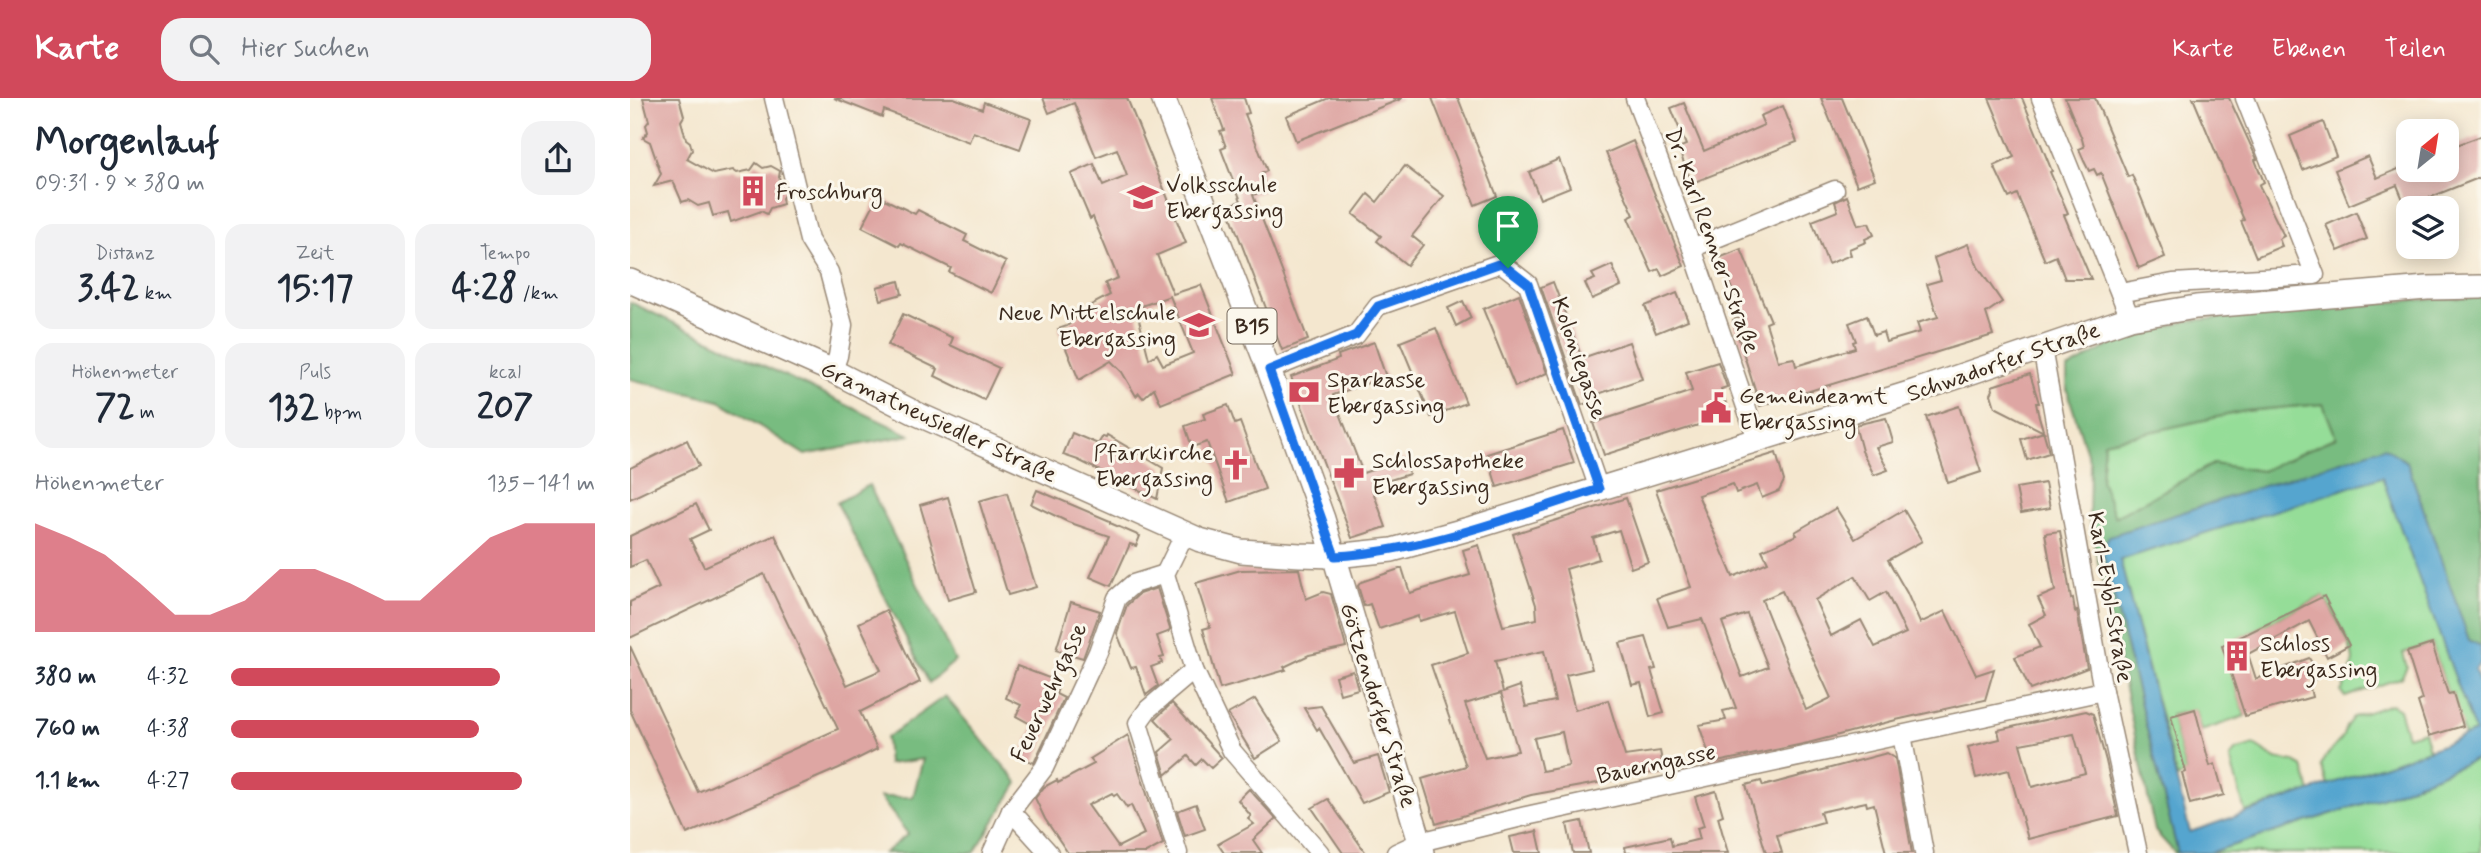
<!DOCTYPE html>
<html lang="de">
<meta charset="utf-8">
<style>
body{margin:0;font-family:Mynerve,sans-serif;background:#f2f2f3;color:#1f2937;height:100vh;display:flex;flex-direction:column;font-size:26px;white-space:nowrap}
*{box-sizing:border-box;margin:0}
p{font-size:23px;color:#747a83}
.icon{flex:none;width:38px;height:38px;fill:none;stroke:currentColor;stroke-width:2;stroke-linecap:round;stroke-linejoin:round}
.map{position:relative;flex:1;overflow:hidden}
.drawer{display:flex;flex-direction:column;background:#fff;width:630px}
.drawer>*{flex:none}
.needle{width:46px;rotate:30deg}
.fabs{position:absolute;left:1766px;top:21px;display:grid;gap:14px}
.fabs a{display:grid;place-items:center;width:63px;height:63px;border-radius:14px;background:#fff;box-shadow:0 4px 18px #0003;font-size:35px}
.pin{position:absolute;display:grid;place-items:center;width:60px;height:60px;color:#fff;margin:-72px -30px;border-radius:50% 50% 50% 0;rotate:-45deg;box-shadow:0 0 7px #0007}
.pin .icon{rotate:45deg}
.round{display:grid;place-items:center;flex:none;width:74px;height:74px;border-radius:21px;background:#f2f2f3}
.head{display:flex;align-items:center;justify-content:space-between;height:119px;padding:0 35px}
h1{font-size:38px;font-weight:700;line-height:52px}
.figures{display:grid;grid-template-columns:repeat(3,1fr);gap:10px;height:119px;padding:7px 35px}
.figures div{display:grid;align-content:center;border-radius:18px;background:#f2f2f3;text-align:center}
.figures b{font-size:35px;font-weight:700}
.figures small{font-size:19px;font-weight:400}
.figures p{font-size:19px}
.chart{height:196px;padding:14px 35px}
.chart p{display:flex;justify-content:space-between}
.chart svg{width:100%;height:126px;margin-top:7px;fill:#d1495b;opacity:.7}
ul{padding:0 35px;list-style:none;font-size:23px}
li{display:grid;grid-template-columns:112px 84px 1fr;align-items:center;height:52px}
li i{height:18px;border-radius:9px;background:#d1495b}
header{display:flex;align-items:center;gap:42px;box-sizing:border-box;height:98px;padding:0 35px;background:#d1495b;color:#fff}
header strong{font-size:33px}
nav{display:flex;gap:38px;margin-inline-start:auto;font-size:24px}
.search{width:490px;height:63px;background:#f2f2f3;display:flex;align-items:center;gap:18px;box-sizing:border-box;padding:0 24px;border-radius:21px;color:#747a83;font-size:26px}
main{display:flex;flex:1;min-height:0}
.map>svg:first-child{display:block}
</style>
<header>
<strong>Karte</strong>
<div class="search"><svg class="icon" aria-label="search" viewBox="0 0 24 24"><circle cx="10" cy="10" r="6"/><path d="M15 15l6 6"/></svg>Hier suchen</div>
<nav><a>Karte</a><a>Ebenen</a><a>Teilen</a></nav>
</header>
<main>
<section class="drawer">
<div class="head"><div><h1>Morgenlauf</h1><p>09:31 · 9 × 380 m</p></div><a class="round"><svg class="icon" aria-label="share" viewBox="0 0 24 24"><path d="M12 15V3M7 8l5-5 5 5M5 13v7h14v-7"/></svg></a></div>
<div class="figures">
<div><p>Distanz</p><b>3.42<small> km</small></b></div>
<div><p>Zeit</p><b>15:17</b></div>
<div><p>Tempo</p><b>4:28<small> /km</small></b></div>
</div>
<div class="figures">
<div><p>Höhenmeter</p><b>72<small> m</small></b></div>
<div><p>Puls</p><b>132<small> bpm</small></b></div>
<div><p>kcal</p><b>207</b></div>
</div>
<div class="chart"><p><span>Höhenmeter</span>135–141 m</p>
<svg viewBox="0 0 160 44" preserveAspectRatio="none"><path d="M0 44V6L10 11L20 17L30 27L40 38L50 38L60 33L70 22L80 22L90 27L100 33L110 33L120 22L130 11L140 6L150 6L160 6V44z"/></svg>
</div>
<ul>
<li><b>380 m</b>4:32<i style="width:74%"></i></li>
<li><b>760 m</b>4:38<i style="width:68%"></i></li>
<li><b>1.1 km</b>4:27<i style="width:80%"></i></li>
</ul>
</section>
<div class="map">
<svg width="1851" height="755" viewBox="0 0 1851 755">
<rect width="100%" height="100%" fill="#fbf7ec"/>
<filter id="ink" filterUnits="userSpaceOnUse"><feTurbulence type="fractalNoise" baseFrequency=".0143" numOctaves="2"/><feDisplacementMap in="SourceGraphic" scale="14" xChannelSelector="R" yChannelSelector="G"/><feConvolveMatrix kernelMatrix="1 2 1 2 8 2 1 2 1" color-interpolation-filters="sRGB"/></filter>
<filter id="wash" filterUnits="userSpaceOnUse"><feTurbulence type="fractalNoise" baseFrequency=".00686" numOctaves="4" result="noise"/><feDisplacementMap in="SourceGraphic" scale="28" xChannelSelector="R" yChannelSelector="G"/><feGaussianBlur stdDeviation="1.57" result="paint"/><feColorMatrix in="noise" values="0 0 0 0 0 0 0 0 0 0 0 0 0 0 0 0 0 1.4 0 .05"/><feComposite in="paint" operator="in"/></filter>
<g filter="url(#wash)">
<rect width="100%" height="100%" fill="#f4e7cf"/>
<g fill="#95dd98" stroke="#68845b" stroke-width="2">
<polygon points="1693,306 1706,339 1632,373 1583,366 1485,420 1471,382 1474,344 1615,313"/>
<path d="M1752 378 1845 634 1834 639 1823 595 1818 596 1802 546 1773 555 1777 569 1771 580 1715 599 1711 594C1716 585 1722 574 1723 563 1723 548 1702 512 1693 498L1593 548 1615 618 1571 633 1565 612 1541 617 1556 674 1547 680 1490 462Z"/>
<polygon points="1761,606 1769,611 1777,638 1794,633 1799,652 1698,687 1691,668 1697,657 1712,640 1716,629 1723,619"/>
<polygon points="1624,647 1646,661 1664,664 1673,669 1680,693 1615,714 1600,660 1605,653"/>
<polygon points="1851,659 1851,755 1579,755 1760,697"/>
</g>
<g fill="#78bc80" stroke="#5a734f" stroke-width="2" fill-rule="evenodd">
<path d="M1851 199V548L1839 543 1777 364 1472 452 1548 755H1545L1525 733 1459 420 1460 365 1437 292V271L1488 243 1557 223 1785 202ZM1693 306 1706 339 1632 373 1583 366 1485 419 1471 382 1474 344 1615 313Z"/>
<polygon points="0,204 280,337 175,357 90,303 0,281"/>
<polygon points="239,387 325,563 299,585 207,405"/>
<polygon points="315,598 388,685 344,755 254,755 278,736 250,699 283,699 293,661 258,666 256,640"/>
</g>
<path fill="#55a5cf" stroke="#486876" stroke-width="2" fill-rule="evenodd" d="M1754 349 1777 364 1839 542 1851 548V564L1845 572 1851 590V659L1760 697 1579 755H1548L1472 451 1479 438ZM1752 379 1845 634 1799 652 1560 734 1490 462Z"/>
<g id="blocks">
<g fill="#dea6a3" fill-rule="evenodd">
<polygon points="13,0 49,0 54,18 51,23 56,41 60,44 62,52 57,61 84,76 103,72 107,75 121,72 126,65 133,70 141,68 150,73 149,79 155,96 152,100 153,106 140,110 137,116 131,113 101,124 98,114 83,118 79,105 68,108 58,102 52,104 43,83 24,88 31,76 20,44 13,40 18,34 16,27 19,23"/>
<polygon points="204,0 324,0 352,11 354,4 401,21 390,51 343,34 339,44 254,12 252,19"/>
<path d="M413 0H497L556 145 527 157 543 196 571 187 606 276 531 306 524 290 513 300 509 295 506 298 492 274 481 263 449 282 428 231 437 228 459 208 480 197 475 185 488 180 463 119 460 121 441 76 464 66 473 88 497 78 487 51 466 59 444 5 419 15ZM540 198 563 255 533 267 527 256 519 261 506 210Z"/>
<polygon points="582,0 614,0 619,15 615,16 637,73 631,76 637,92 623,97 678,242 652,252 597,108 611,103 591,51 596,49 590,33 594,32"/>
<polygon points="699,0 771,0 771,1 666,43 656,18"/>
<polygon points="802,0 828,0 867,98 845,107"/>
<polygon points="1191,0 1212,0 1245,81 1227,88"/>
<polygon points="1359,0 1392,0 1422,73 1420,74 1438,115 1434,117 1461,181 1435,181 1426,158 1415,163 1387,96 1379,100 1364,68 1384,59"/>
<polygon points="1435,0 1465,0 1498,79 1502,77 1535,159 1509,170 1471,75 1467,77 1464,71 1459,73 1454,63 1449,51 1454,49 1452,41"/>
<polygon points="1563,0 1599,0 1627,61 1625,62 1634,84 1629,87 1654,138 1649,141 1652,148 1626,159 1611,123 1614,122"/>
<polygon points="1054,5 1074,53 1134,27 1130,18 1153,8 1167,44 1062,85 1048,50 1056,47 1041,10"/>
<polygon points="1693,24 1706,58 1673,72 1660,38"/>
<polygon points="1851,38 1851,79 1776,109 1767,87 1719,107 1705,72 1738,58 1747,80 1778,67 1778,72 1816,72 1816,51"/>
<polygon points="1003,43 1054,168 1032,178 1029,171 1022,174 998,120 1004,117 976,55"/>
<polygon points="929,61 940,89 910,101 899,74"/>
<polygon points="775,68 814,98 782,138 793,147 777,167 747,143 751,138 723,116 738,96 747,104"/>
<polygon points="248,98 285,116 288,112 337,137 334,143 376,164 361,195 319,174 321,170 271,145 269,148 232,129"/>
<polygon points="1217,98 1228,127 1239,125 1244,137 1235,141 1236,144 1219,151 1221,157 1198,166 1182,123 1208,113 1205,104"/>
<polygon points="1726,114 1737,141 1708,153 1696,127"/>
<polygon points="1338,146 1348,169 1372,204 1356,215 1363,237 1130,308 1103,222 1113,218 1089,160 1111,151 1141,223 1136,225 1148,263 1164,260 1166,268 1225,250 1223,244 1226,243 1219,225 1237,218 1244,237 1253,234 1256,244 1290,234 1287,225 1308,219 1297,186 1311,182 1304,160"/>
<polygon points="982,167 991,188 962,201 955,185 965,181 962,176"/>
<polygon points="269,183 272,196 251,202 247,189"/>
<polygon points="923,184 952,260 999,244 1012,281 965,297 967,301 952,307 911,189"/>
<polygon points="1047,195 1058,222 1026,235 1015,208"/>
<polygon points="889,196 917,275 885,289 853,211"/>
<polygon points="833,203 841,220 826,228 818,210"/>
<polygon points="273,216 323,240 320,247 369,270 354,302 305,278 308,271 258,247"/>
<polygon points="806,230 836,305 801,319 770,244"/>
<polygon points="744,244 756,279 703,297 733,375 775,361 779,376 741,388 756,429 722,440 661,279 709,261 708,257"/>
<polygon points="1088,264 1097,289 1091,291 1100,317 974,357 963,325 1062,293 1056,274"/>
<polygon points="1400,276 1409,305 1406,305 1408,315 1417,346 1419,355 1397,362 1391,341 1414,334 1365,309 1361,296 1363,292 1362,288"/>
<polygon points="598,307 605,326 610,324 635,391 599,404 577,344 562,349 555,328 575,321 573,316"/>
<polygon points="1329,308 1351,374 1318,385 1296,319"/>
<polygon points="1256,320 1263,344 1246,349 1258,372 1244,377 1232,353 1225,327"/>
<polygon points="933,332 944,365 867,389 857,356"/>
<polygon points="442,335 468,346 473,338 476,339 477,337 533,370 527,401 448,362 433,357"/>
<polygon points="57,342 69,368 0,401 0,370"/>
<path d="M1146 355 1154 383 1149 393 1132 400 1127 387 1106 395 1103 386 1068 397 1103 479 1138 464 1132 452 1167 437 1165 434 1206 410 1225 441 1274 412 1292 443 1258 462 1277 495 1290 525 1315 513 1346 577 1364 571 1355 602 1266 622 1178 645 1082 665 1069 627 1096 622 1093 613 1106 610 1072 521 1038 529 1027 500 1061 489 1026 392ZM1225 478 1240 503 1256 494 1276 535 1245 549 1231 522 1201 538 1185 502ZM1152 493 1201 600 1176 612 1132 502ZM1117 516 1138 569 1112 579 1092 524Z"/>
<polygon points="1415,385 1420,410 1391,415 1386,390"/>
<polygon points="407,392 480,423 480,425 510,438 506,448 500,446 481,488 460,479 479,438 438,424 401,406"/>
<polygon points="377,395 406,489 378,497 349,403"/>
<polygon points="318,399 346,494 318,502 290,407"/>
<path d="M996 400 1018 464 1001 470 989 432 963 440 969 461 936 471 962 571 936 577 945 612 978 602 995 658 1030 653 1034 673 901 697 806 726 792 681 836 668 801 567 838 555 825 513 789 523 788 518 749 531 740 506 734 508 728 488 731 484 772 470 780 495 840 477 833 452 849 447 873 528 907 521 906 507 883 436ZM914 553 925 603 896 609 890 588 873 594 865 563ZM871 595 888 653 855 660 835 606ZM932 634 939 668 912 673 904 640Z"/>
<polygon points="66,406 79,432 60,441 74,469 145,437 217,587 251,572 229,525 256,512 290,584 230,614 247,651 209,670 57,736 0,612 0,548 68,694 208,631 134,476 0,540 0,504 29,490 16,462 0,469 0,438"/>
<polygon points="1430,433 1441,501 1443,500 1445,514 1447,513 1457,570 1400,592 1385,559 1410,549 1399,526 1416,517 1408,500 1425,493 1415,435"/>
<polygon points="669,471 676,501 693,494 701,496 716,549 679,557 654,569 656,572 590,591 573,531 580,529 566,485 611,472"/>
<polygon points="527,490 540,531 538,534 527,538 534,559 530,560 532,565 521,569 528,588 516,597 506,569 501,570 487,535 497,507 509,496"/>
<polygon points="1694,498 1719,547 1697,559 1679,523 1618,556 1626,581 1679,560 1688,575 1685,582 1679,585 1682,599 1615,618 1592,548"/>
<polygon points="441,504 470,513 453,560 426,552"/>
<polygon points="1016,539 1026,571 1021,572 1034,615 1020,619 1011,585 1002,587 990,545"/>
<polygon points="1802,546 1818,596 1823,595 1833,628 1799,638 1788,604 1792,602 1777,554"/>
<polygon points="387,568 430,584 426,596 434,600 404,665 390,659 404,628 386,618 391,607 376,600"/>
<polygon points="723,573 728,591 710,596 705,578"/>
<polygon points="625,601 652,643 625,660 598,616"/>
<polygon points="542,605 592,660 581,670 572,661 566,667 558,658 536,677 529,654 544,641 525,621"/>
<polygon points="691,608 724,665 748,658 759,694 732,705 689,630 687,632 674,610"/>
<polygon points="1565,611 1580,668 1585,666 1594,697 1560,706 1552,675 1556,674 1541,618"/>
<path d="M1456 613 1463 616 1476 663 1488 718 1398 741 1379 672 1346 680 1338 649 1370 641 1368 632ZM1444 636 1455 675 1402 689 1390 646Z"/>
<path d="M498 637 533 746 516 755H438L415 721 405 700 414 689 427 682 428 685 464 666 460 661ZM482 695 484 698 487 696 497 710 501 707 514 736 488 749 458 707Z"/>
<polygon points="1257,655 1265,660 1282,755 1256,755 1244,706 1237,708 1236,704 1190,714 1193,724 1147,737 1152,755 1136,755 1116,687 1131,683 1133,688"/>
<polygon points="619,691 646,721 623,742 632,755 594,755 588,746 624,726 618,721 621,718 608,702"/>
<polygon points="1086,693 1093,717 1088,719 1098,755 996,755 995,749 1040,739 1042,748 1070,741 1067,730 1074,728 1065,699"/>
<polygon points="698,701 709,717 736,755 713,755 682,710"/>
<polygon points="566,706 575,731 555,738 547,713"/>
<polygon points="952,723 959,755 943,755 937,726"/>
<polygon points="907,733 912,755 884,755 880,739"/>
</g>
</g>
</g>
<g filter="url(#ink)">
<use href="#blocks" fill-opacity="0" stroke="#988876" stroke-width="2"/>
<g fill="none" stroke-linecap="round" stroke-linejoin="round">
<g stroke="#988876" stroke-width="21">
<g id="minor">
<polyline points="144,0 179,142 199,174 213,227 208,258 203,273"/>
<polyline points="1005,0 1062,150 1127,341"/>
<polyline points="1411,0 1500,220"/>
<polyline points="1062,150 1205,92"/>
<polyline points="1490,195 1543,185 1685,177 1615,0"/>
<polyline points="1412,250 1473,593 1508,755"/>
<polyline points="639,272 726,237 748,208 871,165 898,186 969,391"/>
<polyline points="555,435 535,476 564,572 602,653 690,755"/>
<polyline points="1272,637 1294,755"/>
<polyline points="381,713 419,755"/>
<polyline points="362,755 381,713 414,670 468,554 487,500 503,486 535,476"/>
<polyline points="548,755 508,625 518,611 564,572"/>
<polyline points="766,755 790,744 896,718 1473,593"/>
</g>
</g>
<g stroke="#988876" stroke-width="26">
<g id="major">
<polyline points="533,0 639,272 693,421 790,744 792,755"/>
<polyline points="0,183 203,273 285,315 570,442 611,453 670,457 705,458 762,452 842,430 1286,293 1500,220 1566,209 1797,190 1851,189"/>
</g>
</g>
<use href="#minor" stroke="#fff" stroke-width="18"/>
<use href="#major" stroke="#fff" stroke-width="23"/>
</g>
</g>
<g fill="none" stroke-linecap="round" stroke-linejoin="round" filter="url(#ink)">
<g stroke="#fff" stroke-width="14">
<path id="route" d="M871 165 898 186 969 391C883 418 795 453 705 458L639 272 726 237 748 208Z"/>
</g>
<use href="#route" stroke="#1a73e8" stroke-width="9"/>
</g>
<defs>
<g id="building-bare" transform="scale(2.415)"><path d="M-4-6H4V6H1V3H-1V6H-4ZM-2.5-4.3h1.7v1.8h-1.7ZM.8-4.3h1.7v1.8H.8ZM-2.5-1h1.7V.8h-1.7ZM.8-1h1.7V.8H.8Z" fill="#d1495b" stroke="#fbf7ec" stroke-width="2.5" paint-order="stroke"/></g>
<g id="school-bare" transform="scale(2.415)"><path d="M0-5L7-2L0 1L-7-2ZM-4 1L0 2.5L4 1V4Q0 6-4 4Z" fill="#d1495b" stroke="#fbf7ec" stroke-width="2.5" paint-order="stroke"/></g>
<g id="bank-bare" transform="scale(2.415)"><path d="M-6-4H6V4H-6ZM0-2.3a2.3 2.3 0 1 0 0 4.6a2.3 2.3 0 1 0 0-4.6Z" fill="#d1495b" stroke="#fbf7ec" stroke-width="2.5" paint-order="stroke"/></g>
<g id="civic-bare" transform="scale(2.415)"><path d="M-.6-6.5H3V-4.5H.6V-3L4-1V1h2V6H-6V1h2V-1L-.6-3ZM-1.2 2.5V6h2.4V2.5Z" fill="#d1495b" stroke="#fbf7ec" stroke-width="2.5" paint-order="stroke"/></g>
<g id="church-bare" transform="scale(2.415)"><path d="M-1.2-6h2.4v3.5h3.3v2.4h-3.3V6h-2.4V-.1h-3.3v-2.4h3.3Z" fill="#d1495b" stroke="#fbf7ec" stroke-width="2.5" paint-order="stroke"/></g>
<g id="pharmacy-bare" transform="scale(2.415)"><path d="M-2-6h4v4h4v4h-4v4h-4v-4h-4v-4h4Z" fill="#d1495b" stroke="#fbf7ec" stroke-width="2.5" paint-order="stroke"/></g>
</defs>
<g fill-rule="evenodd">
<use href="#building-bare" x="123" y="93"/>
<use href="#school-bare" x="513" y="99"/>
<use href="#school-bare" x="569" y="227"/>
<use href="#bank-bare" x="674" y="294"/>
<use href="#civic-bare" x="1086" y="310"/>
<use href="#church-bare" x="606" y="367"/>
<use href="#pharmacy-bare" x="719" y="375"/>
<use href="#building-bare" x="1607" y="558"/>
</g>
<g text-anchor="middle" stroke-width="6" stroke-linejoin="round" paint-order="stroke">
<rect fill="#fbf7ec" stroke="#75685c" stroke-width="2" x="597.5" y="210.5" width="49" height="35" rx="5"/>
<g font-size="21" font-weight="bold" fill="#3b2a1e">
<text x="622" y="235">B15</text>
</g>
<g font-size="23" fill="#3b2a1e" stroke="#fbf7ec" text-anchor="start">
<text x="536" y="94">Volksschule<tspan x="536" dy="26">Ebergassing</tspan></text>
<text x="146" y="101">Froschburg</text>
<text x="546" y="222" text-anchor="end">Neue Mittelschule<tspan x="546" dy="26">Ebergassing</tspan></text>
<text x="697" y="289">Sparkasse<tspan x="697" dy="26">Ebergassing</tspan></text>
<text x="1109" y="305">Gemeindeamt<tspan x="1109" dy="26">Ebergassing</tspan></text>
<text x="583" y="362" text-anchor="end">Pfarrkirche<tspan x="583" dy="26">Ebergassing</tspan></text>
<text x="742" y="370">Schlossapotheke<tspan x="742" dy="26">Ebergassing</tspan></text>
<text x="1630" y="553">Schloss<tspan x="1630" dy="26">Ebergassing</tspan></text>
</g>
<g font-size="23" fill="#3b2a1e" stroke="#fbf7ec">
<text transform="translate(1083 142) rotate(70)" y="8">Dr. Karl Renner-Straße</text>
<text transform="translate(950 260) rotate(71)" y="8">Koloniegasse</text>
<text transform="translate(1373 263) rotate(-19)" y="8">Schwadorfer Straße</text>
<text transform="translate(309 323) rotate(25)" y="8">Gramatneusiedler Straße</text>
<text transform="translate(1481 499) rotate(80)" y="8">Karl-Eybl-Straße</text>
<text transform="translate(418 594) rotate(-65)" y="8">Feuerwehrgasse</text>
<text transform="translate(749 607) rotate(73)" y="8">Götzendorfer Straße</text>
<text transform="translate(1026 665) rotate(-12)" y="8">Bauerngasse</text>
</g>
</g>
</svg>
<div class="fabs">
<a><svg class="needle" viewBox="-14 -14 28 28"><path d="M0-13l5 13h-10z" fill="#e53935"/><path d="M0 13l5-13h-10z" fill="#747a83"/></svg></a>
<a><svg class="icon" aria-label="layers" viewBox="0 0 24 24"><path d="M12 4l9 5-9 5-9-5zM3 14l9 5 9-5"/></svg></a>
</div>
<div class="pin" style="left:878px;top:170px;background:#1e9e55"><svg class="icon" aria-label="arrive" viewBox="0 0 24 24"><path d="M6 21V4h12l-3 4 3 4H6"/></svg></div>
</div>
</main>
